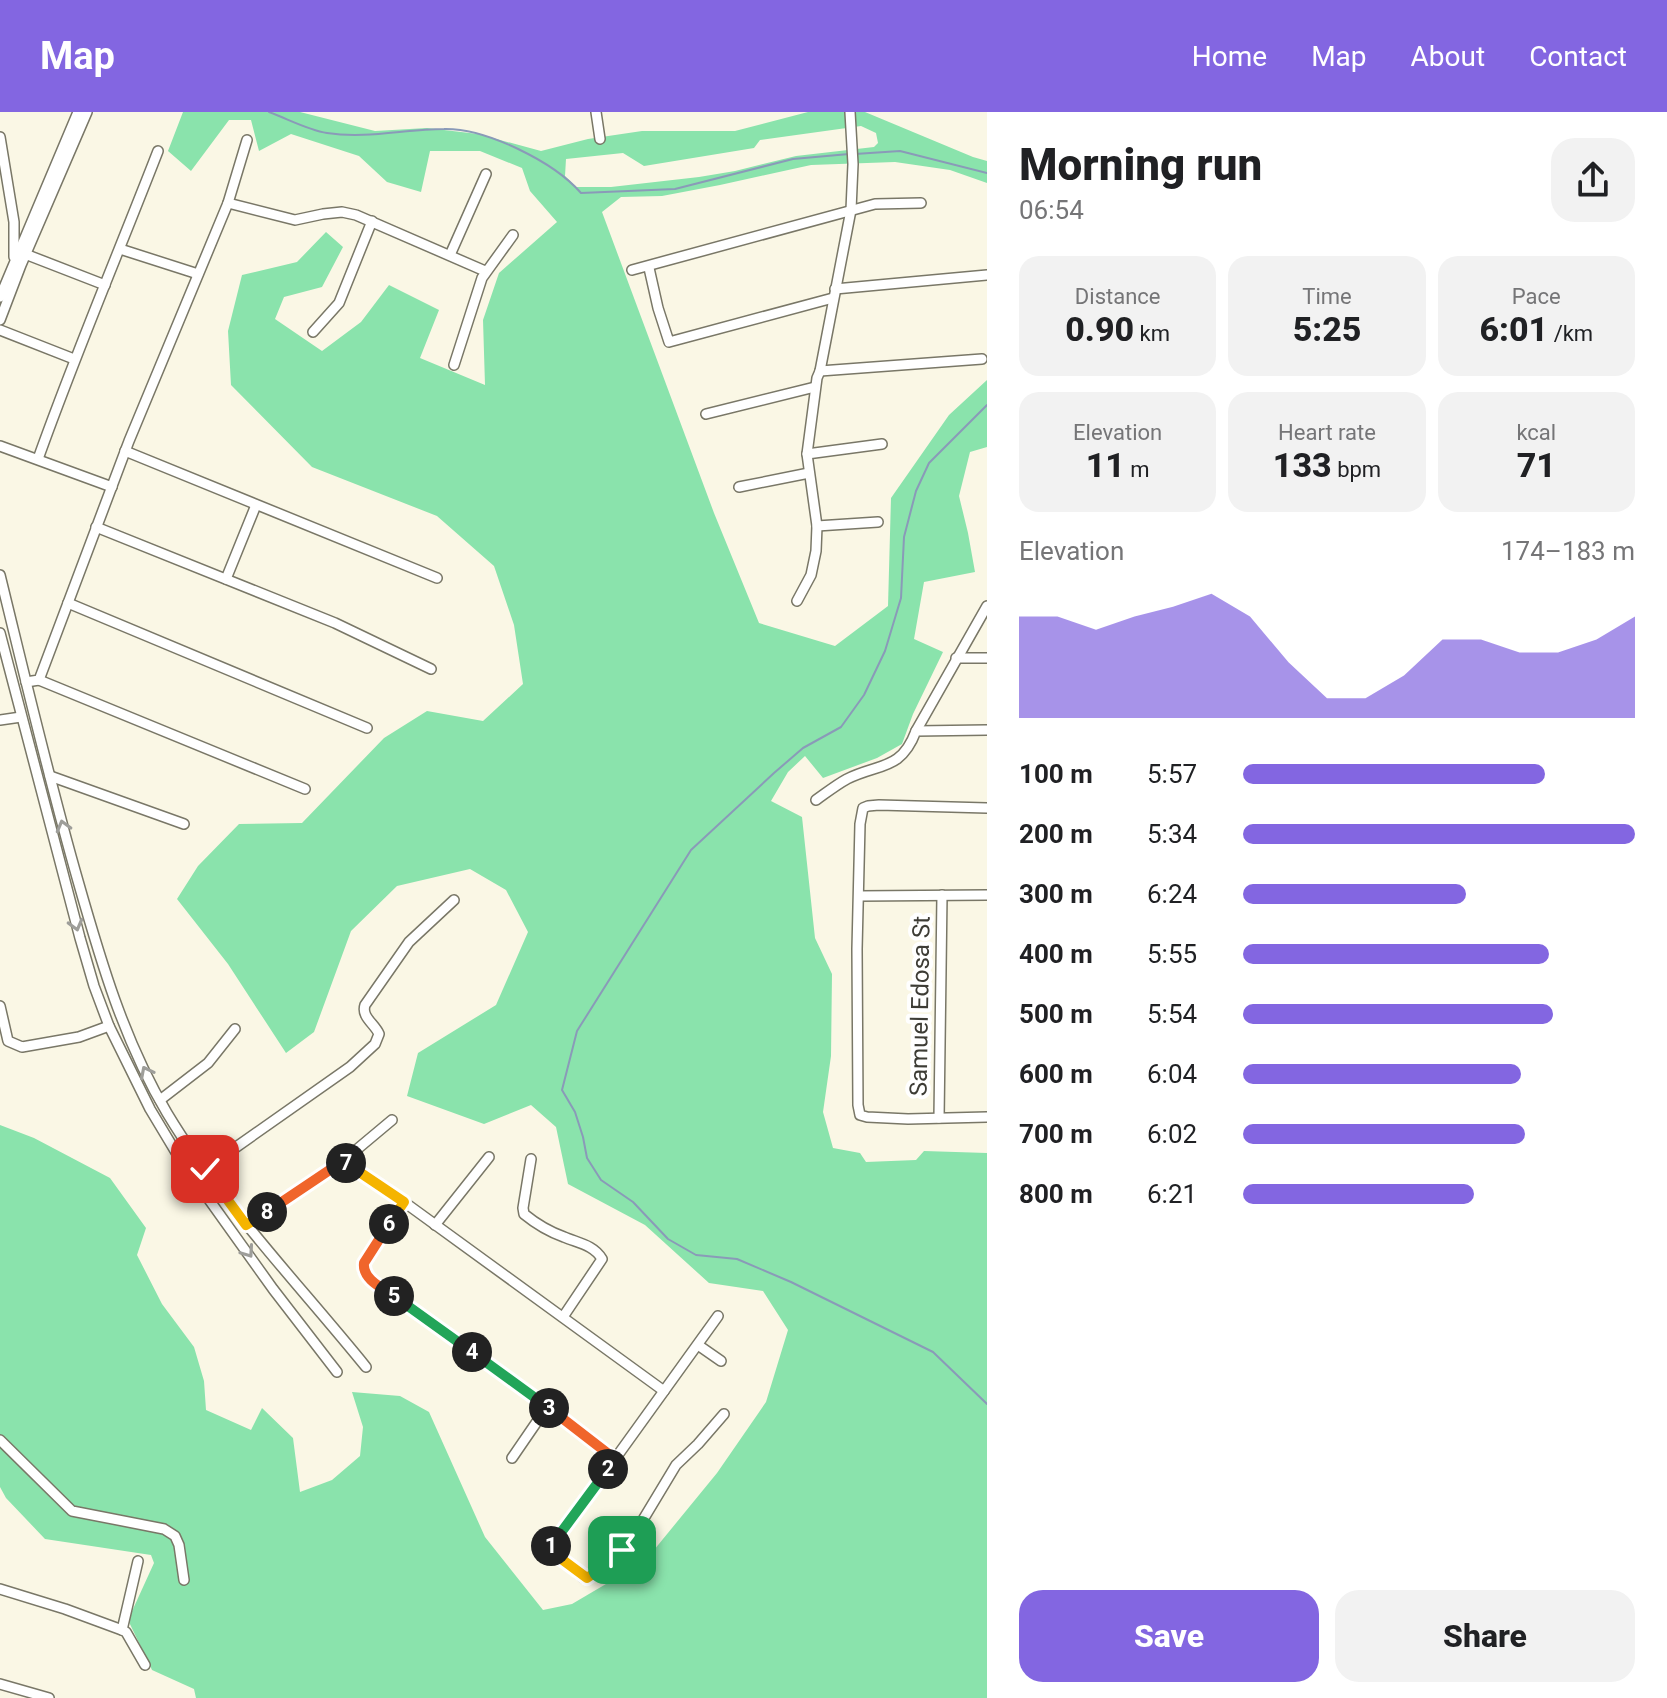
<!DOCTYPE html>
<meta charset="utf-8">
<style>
body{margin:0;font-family:Roboto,sans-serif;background:#f2f2f2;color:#202124;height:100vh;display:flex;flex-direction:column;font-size:30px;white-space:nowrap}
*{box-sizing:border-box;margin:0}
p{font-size:26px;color:#757577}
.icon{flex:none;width:44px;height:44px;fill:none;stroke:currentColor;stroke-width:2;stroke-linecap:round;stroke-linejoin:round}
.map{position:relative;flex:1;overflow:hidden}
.side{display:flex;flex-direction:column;background:#fff;width:680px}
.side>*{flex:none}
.pin{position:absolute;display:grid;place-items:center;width:68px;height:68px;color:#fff;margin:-34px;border-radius:16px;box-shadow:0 4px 12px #0006}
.km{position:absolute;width:40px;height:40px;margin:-20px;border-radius:50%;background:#222;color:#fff;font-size:22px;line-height:40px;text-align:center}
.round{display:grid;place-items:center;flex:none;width:84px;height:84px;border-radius:24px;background:#f2f2f2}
.summary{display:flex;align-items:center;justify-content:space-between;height:136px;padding:0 32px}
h1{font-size:44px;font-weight:800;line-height:60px}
.figures{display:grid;grid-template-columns:repeat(3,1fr);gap:12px;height:136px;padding:8px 32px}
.figures div{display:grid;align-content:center;border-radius:20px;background:#f2f2f2;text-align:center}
.figures b{font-size:34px;font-weight:800}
.figures small{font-size:22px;font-weight:400}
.figures p{font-size:22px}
.chart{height:224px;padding:16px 32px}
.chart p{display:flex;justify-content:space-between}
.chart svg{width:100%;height:144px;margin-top:8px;fill:#8366e1;opacity:.7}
.button{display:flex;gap:16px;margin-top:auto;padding:16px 32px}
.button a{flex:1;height:92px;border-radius:24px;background:#8366e1;color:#fff;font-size:32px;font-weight:800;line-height:92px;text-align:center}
.button a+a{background:#f2f2f2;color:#202124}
ul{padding:0 32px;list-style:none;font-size:26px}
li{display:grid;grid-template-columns:128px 96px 1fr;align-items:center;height:60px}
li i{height:20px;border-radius:10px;background:#8366e1}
header{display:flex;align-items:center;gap:48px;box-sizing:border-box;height:112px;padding:0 40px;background:#8366e1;color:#fff}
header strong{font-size:38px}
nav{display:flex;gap:44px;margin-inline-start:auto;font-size:28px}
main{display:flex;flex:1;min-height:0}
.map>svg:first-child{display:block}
</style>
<header>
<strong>Map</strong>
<nav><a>Home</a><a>Map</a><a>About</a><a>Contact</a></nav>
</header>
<main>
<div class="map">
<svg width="987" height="1586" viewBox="0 0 987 1586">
<rect width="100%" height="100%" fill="#faf7e5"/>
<path fill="#8ae3ac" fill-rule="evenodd" d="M183 0H300L375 19 427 16 478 22 541 39 588 27 642 19H735L808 0H865L973 45 987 49V71L950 58 895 50 811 53 720 73 662 84 621 85 602 100 714 401 759 511 835 534 888 494 891 386 949 303 987 268V335L970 340 959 384 968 421 975 460 924 470 914 527 943 540 913 602 902 632 877 646 823 666 805 644 788 660 771 689 802 705 815 826 832 862 831 944 823 1000 833 1036 860 1041 866 1050 916 1048 924 1039 987 1041V1586H196L194 1577 152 1558 128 1508 154 1451 151 1443 45 1427 6 1386 0 1375V1013L34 1026 110 1066 146 1116 137 1143 162 1192 194 1235 204 1269 206 1298 251 1318 262 1296 293 1326 300 1380 332 1368 360 1344 363 1315 352 1280 400 1284 429 1300 485 1425 543 1498 572 1492 645 1449 717 1361 766 1290 788 1218 763 1179 709 1171 645 1113 568 1072 556 1015 531 993 484 1012 407 984 418 941 496 893 528 820 506 778 470 757 397 774 351 819 314 920 286 941 228 852 177 787 198 754 239 712 302 711 384 626 427 599 483 609 523 572 514 513 494 454 437 404 312 355 231 273 228 219 242 163 297 150 326 120 343 135 322 175 284 185 275 207 322 239 361 210 389 173 439 198 420 246 485 273 483 208 499 161 557 110 530 79 522 56 480 39H430L421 80 387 70 359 44 291 22 259 39 251 8H229L191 59 168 39ZM861 14 876 21 878 31 874 35 796 44 735 59 699 65 611 75H576L565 64 566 47 623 41 644 54 754 36 760 28Z"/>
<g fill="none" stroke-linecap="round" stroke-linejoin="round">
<g stroke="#8a9ab8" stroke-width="2">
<path d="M269 0C288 7 308 18 327 21 367 27 405 17 444 17 486 16 554 50 581 81L675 77 793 47 849 42"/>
<polyline points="855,42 900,39 987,61"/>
<polyline points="987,293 929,351 916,379 904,425 901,486 885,539 864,583 841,615 803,636 774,661 691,738 577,919 562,978 575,1000 583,1025 587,1046 601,1068 633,1090 668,1127 696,1143 737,1147 791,1170 933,1240 987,1292"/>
</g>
<g stroke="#797767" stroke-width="12">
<g id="minor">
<polyline points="596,0 600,27"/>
<polyline points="0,25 14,110 14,145"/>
<polyline points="228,91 295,108 323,102 342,100 356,103 485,159"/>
<polyline points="120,137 198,162"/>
<polyline points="25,142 105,173"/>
<polyline points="450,143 486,62"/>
<polyline points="649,156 658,196 669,230 833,186"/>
<polyline points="632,158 875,92 921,91"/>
<polyline points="835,177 987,163"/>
<polyline points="0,185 78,0"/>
<polyline points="0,208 21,153 87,0"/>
<polyline points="0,218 74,247"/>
<polyline points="313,220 339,191 372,109"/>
<polyline points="454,253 482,166 513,123"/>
<polyline points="820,259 982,247"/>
<polyline points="706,302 815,275"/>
<polyline points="0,334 112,375"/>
<polyline points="125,339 437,466"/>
<polyline points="807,342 882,332"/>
<path d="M38 347C75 243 118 142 158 39"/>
<polyline points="739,375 809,361"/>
<polyline points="817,414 878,410"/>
<polyline points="96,415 335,511 431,557"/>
<path d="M0 463C25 565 49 668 78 769 101 850 124 929 167 1001 223 1094 298 1171 366 1255"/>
<polyline points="226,467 256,393"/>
<polyline points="797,489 811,463 816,439 817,414 807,342 817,266 820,259 851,98 853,52 850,0"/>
<polyline points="68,491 367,616"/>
<polyline points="0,521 80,826 94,874 109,914 150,997 180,1047 273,1177 337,1260"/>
<polyline points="956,546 987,546"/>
<polyline points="39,568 305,677"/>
<polyline points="26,570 39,568 129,329 228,91 247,28"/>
<polyline points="0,608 21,605"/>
<polyline points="916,619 987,494"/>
<polyline points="50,664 184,712"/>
<path d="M816 688C826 681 836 673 847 667 879 651 901 659 916 619L987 618"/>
<polyline points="987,696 879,693 868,694 863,696 860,712 857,837 858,993 860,1003 867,1005 908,1007 987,1005"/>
<polyline points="859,784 987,783"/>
<polyline points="0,894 8,929 22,935 79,925 109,914"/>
<polyline points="160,988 208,951 235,917"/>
<polyline points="939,1006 942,783"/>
<path d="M531 1047 523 1096 524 1102C535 1111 550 1120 564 1125 578 1131 594 1133 602 1147L563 1205"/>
<polyline points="343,1049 404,1090 664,1279"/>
<path d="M205 1057 350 955 375 932 379 922C375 912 361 905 365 893L409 830 454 788"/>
<polyline points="404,1090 364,1151 363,1158 366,1164 547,1295 615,1347"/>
<polyline points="246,1113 343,1049 392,1008"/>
<polyline points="435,1113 489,1045"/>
<polyline points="718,1204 615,1347 551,1432 552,1440 584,1466 590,1465 603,1455 629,1431 676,1353 698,1332 724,1302"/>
<polyline points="698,1233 721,1249"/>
<polyline points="0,1328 72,1399 164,1417 175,1424 179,1433 184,1468"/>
<polyline points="512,1346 547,1295"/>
<polyline points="0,1477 65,1497 122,1518 126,1520 145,1553"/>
<polyline points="122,1518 138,1449"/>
<polyline points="0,1572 49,1586"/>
</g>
</g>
<use href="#minor" stroke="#fff" stroke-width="9"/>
</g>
<defs><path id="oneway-chevron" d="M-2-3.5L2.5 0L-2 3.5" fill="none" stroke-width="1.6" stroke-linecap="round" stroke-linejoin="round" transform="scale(2)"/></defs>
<g stroke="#9e9e9a">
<use href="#oneway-chevron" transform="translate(63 714) rotate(-105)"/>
<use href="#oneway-chevron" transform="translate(76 813) rotate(75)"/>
<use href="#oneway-chevron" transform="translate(146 960) rotate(-117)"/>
<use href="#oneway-chevron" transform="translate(248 1140) rotate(55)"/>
</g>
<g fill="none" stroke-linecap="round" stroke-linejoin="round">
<g stroke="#fff" stroke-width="16">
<polyline id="split-1" points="551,1434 552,1440 587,1466 603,1455 622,1438"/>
</g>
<g stroke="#fff" stroke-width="16">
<polyline id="split-2" points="551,1434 608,1357"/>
</g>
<g stroke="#fff" stroke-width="16">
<polyline id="split-3" points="549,1296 615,1347 608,1357"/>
</g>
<g stroke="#fff" stroke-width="16">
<polyline id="split-4" points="472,1240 549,1296"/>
</g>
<g stroke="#fff" stroke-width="16">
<polyline id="split-5" points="394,1184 472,1240"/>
</g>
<g stroke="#fff" stroke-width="16">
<path id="split-6" d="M389 1112 364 1151C362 1167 382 1176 394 1184"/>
</g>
<g stroke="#fff" stroke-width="16">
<polyline id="split-7" points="346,1051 404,1090 389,1112"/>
</g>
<g stroke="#fff" stroke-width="16">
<polyline id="split-8" points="267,1100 343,1049 346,1051"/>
</g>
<g stroke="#fff" stroke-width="16">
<polyline id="split-9" points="205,1057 246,1113 267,1100"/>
</g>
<use href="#split-1" stroke="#f5b400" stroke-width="10"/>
<use href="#split-2" stroke="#22a559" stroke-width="10"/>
<use href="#split-3" stroke="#f0652b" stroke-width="10"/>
<use href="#split-4" stroke="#22a559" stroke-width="10"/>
<use href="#split-5" stroke="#22a559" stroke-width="10"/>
<use href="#split-6" stroke="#f0652b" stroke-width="10"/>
<use href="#split-7" stroke="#f5b400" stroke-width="10"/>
<use href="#split-8" stroke="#f0652b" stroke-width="10"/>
<use href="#split-9" stroke="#f5b400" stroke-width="10"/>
</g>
<g text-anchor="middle" stroke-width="8" stroke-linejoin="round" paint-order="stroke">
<g font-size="24" fill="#3d3c35" stroke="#fff">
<text transform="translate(920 894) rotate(-89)" y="8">Samuel Edosa St</text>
</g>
</g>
</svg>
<div class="pin" style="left:622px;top:1438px;background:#1e9e55"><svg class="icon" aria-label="arrive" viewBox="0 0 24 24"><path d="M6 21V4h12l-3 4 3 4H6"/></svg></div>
<div class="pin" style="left:205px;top:1057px;background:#d93025"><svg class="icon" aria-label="check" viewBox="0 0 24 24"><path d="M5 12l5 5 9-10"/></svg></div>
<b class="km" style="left:551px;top:1434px">1</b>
<b class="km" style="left:608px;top:1357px">2</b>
<b class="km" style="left:549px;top:1296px">3</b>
<b class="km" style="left:472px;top:1240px">4</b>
<b class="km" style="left:394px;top:1184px">5</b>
<b class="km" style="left:389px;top:1112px">6</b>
<b class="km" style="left:346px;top:1051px">7</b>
<b class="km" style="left:267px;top:1100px">8</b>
</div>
<section class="side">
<div class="summary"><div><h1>Morning run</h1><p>06:54</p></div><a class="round"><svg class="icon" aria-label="share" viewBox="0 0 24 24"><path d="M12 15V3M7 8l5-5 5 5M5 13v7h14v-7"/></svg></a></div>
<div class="figures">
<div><p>Distance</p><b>0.90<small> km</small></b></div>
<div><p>Time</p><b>5:25</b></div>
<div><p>Pace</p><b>6:01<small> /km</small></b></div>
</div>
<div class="figures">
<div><p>Elevation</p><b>11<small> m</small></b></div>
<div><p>Heart rate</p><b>133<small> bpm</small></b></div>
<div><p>kcal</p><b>71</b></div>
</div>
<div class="chart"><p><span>Elevation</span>174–183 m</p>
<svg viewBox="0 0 160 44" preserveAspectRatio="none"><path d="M0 44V13L10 13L20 17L30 13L40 10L50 6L60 13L70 27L80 38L90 38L100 31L110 20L120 20L130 24L140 24L150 20L160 13V44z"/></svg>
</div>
<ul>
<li><b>100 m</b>5:57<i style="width:77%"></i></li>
<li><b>200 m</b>5:34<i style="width:100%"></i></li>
<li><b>300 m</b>6:24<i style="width:57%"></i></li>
<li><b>400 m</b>5:55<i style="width:78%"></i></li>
<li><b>500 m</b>5:54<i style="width:79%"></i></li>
<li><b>600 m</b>6:04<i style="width:71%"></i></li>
<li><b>700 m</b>6:02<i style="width:72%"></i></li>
<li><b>800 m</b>6:21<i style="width:59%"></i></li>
</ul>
<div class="button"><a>Save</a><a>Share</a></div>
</section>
</main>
